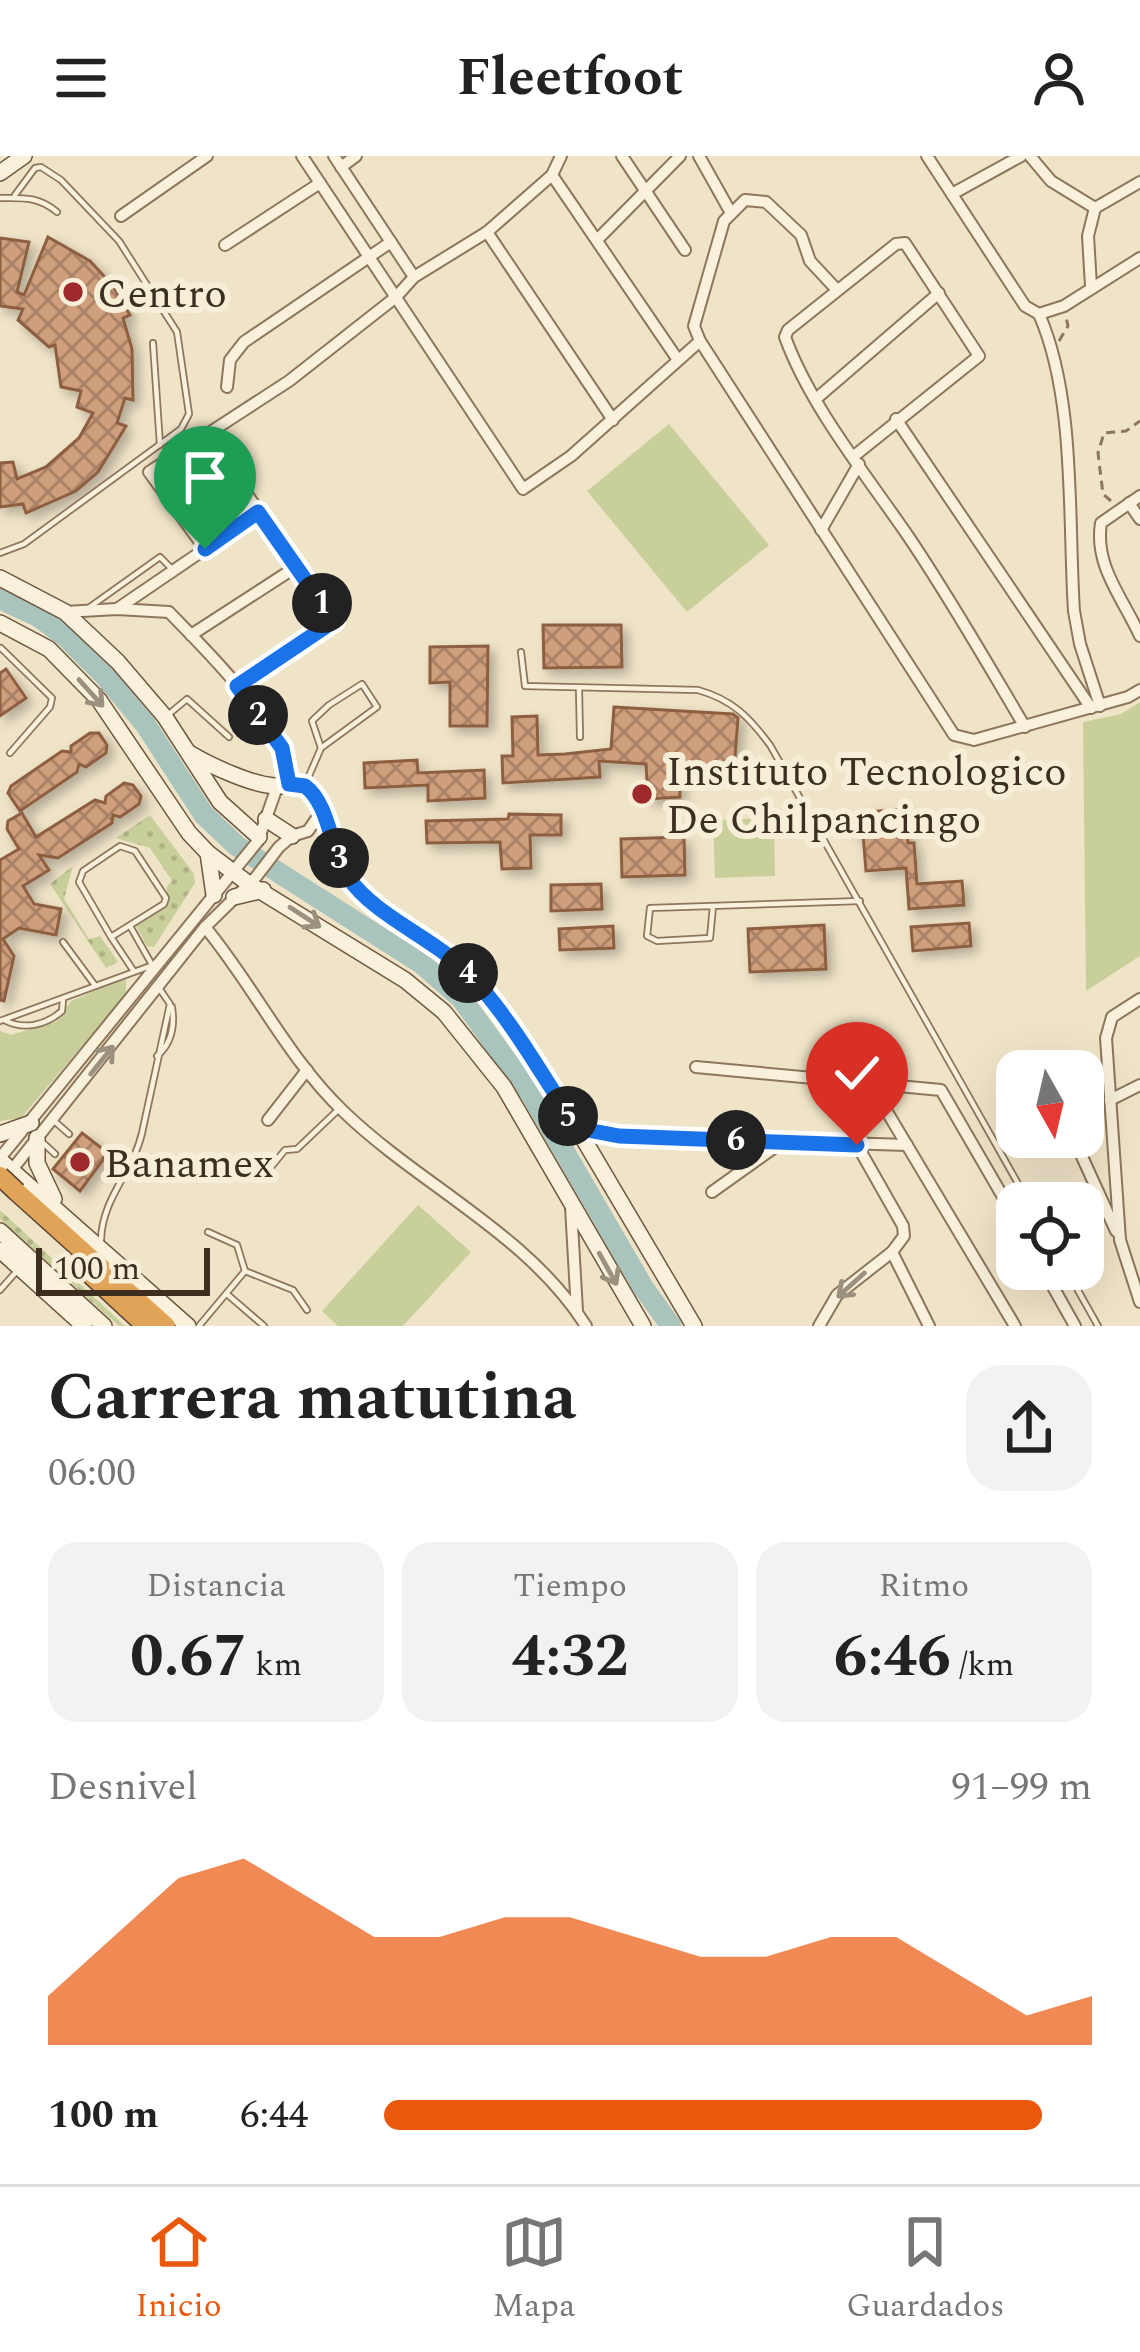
<!DOCTYPE html>
<html lang="es">
<meta charset="utf-8">
<style>
body{margin:0;font-family:Spectral,serif;background:#f2f2f2;color:#222;height:100vh;display:flex;flex-direction:column;font-size:45px;white-space:nowrap}
*{box-sizing:border-box;margin:0}
p{font-size:39px;color:#767676}
.icon{flex:none;width:66px;height:66px;fill:none;stroke:currentColor;stroke-width:2;stroke-linecap:round;stroke-linejoin:round}
.map{position:relative;height:1170px;overflow:hidden}
.drawer{display:flex;flex-direction:column;background:#fff;flex:1}
.drawer>*{flex:none}
.needle{width:78px;rotate:172deg}
.fabs{position:absolute;left:996px;top:894px;display:grid;gap:24px}
.fabs a{display:grid;place-items:center;width:108px;height:108px;border-radius:24px;background:#fff;box-shadow:0 12px 48px #0002;font-size:60px}
.scale{position:absolute;left:36px;bottom:30px;width:174px;box-sizing:border-box;padding-left:12px;border:6px solid #3d2e20;border-top:0;font-size:33px;line-height:42px;white-space:nowrap;color:#3d2e20;-webkit-text-stroke:9px #f7eed8;paint-order:stroke}
.pin{position:absolute;display:grid;place-items:center;width:102px;height:102px;color:#fff;margin:-123px -51px;border-radius:50% 50% 50% 0;rotate:-45deg;box-shadow:0 0 12px #0007}
.pin .icon{rotate:45deg}
.km{position:absolute;width:60px;height:60px;margin:-30px;border-radius:50%;background:#222;color:#fff;font-size:33px;line-height:60px;text-align:center}
.round{display:grid;place-items:center;flex:none;width:126px;height:126px;border-radius:36px;background:#f2f2f2}
.overview{display:flex;align-items:center;justify-content:space-between;height:204px;padding:0 48px}
h1{font-size:66px;font-weight:700;line-height:90px}
.figures{display:grid;grid-template-columns:repeat(3,1fr);gap:18px;height:204px;padding:12px 48px}
.figures div{display:grid;align-content:center;border-radius:30px;background:#f2f2f2;text-align:center}
.figures b{font-size:60px;font-weight:700}
.figures small{font-size:33px;font-weight:400}
.figures p{font-size:33px}
.chart{height:336px;padding:24px 48px}
.chart p{display:flex;justify-content:space-between}
.chart svg{width:100%;height:216px;margin-top:12px;fill:#ea580c;opacity:.7}
ul{padding:0 48px;list-style:none;font-size:39px}
li{display:grid;grid-template-columns:192px 144px 1fr;align-items:center;height:90px}
li i{height:30px;border-radius:15px;background:#ea580c}
header{display:flex;justify-content:space-between;align-items:center;height:156px;padding:0 48px;background:#fff;font-size:54px;font-weight:700}
.dock{display:flex;justify-content:space-around;align-items:center;height:168px;border-top:3px solid #e0e0e0;background:#fff;font-size:33px;color:#767676}
.dock a{display:grid;justify-items:center;gap:6px}
.dock .on{color:#ea580c}
.map>svg:first-child{display:block}
</style>
<header><svg class="icon" aria-label="menu" viewBox="0 0 24 24"><path d="M4 6h16M4 12h16M4 18h16"/></svg>Fleetfoot<svg class="icon" aria-label="person" viewBox="0 0 24 24"><circle cx="12" cy="8" r="4"/><path d="M4 21q1-7 8-7t8 7"/></svg></header>
<div class="map">
<svg width="1140" height="1170" viewBox="0 0 1140 1170">
<defs>
<pattern id="garden-dots" width="8" height="8" patternUnits="userSpaceOnUse" patternTransform="scale(3)"><rect width="8" height="8" fill="#c9cf9b"/><path d="M2 2h.1M6 6h.1" fill="none" stroke="#aeb285" stroke-width="1.8" stroke-linecap="round"/></pattern>
<pattern id="building-cross-hatch" width="8" height="8" patternUnits="userSpaceOnUse" patternTransform="scale(3)"><rect width="8" height="8" fill="#cf9f7d"/><path d="M0 0l8 8M0 8l8-8" fill="none" stroke="#a98266"/></pattern>
<filter id="shadow"><feDropShadow dx="5.5" dy="5.5" stdDeviation="6" flood-color="#0004"/></filter>
</defs>
<rect width="100%" height="100%" fill="#f0e4c8"/>
<g fill="#c9cf9b">
<polygon points="669,268 769,389 687,456 587,335"/>
<polygon points="1140,546 1140,800 1086,835 1083,566 1121,558"/>
<polygon points="774,662 775,720 715,722 713,664"/>
<polygon points="126,821 126,838 21,962 0,965 0,875 11,879 57,865 71,845"/>
<polygon points="418,1049 471,1096 403,1170 338,1170 322,1155"/>
</g>
<g fill="url(#garden-dots)">
<polygon points="150,659 194,718 195,727 154,791 147,790 136,770 166,751 167,730 172,725 150,692 116,682"/>
<polygon points="73,710 64,743 89,783 100,780 118,806 106,812 50,728"/>
<polygon points="0,1054 125,1170 119,1170 0,1063"/>
</g>
<g fill="none" stroke-linecap="round" stroke-linejoin="round">
<polyline stroke="#a9c4bc" stroke-width="21" points="0,443 39,461 66,481 104,519 145,568 204,659 237,690 422,808 461,842 531,938 643,1131 671,1170"/>
</g>
<g fill="url(#building-cross-hatch)" stroke="#8d5f41" stroke-width="3" filter="url(#shadow)">
<polygon points="48,81 90,105 113,130 130,159 123,162 132,193 133,244 125,242 117,267 126,270 98,316 76,335 26,357 23,348 0,351 0,307 13,306 17,323 46,311 79,282 93,257 77,251 81,235 61,231 55,189 49,191 18,164 23,153 0,150 0,82 29,86 17,136 24,139"/>
<polygon points="543,469 621,469 622,511 544,512"/>
<polygon points="488,490 487,570 450,570 450,526 430,527 430,491"/>
<polygon points="6,513 26,542 0,560 0,517"/>
<polygon points="614,551 733,558 738,562 734,614 679,611 680,641 648,643 646,608 599,605 600,621 503,627 502,600 513,600 512,561 537,560 538,599 565,598 611,593"/>
<polygon points="90,577 99,577 107,589 106,597 86,611 79,608 77,616 20,655 8,637 11,630 62,595 71,596 71,590"/>
<polygon points="417,604 418,617 484,614 485,642 428,645 428,629 365,632 364,607"/>
<polygon points="124,627 133,629 141,640 139,648 120,661 113,659 112,667 58,702 39,699 49,714 23,730 34,748 61,753 56,779 19,772 3,783 14,800 4,845 0,844 0,704 19,693 7,673 8,665 22,657 36,681 95,644 105,647 106,640"/>
<polygon points="906,653 908,687 914,687 917,728 962,725 964,749 909,753 906,712 866,715 863,678 855,679 854,657"/>
<polygon points="509,658 561,659 561,679 530,679 531,712 502,713 500,686 427,687 426,665 508,663"/>
<polygon points="684,681 685,719 622,721 621,683"/>
<polygon points="601,728 602,753 551,755 551,729"/>
<polygon points="969,767 971,790 913,795 911,771"/>
<polygon points="824,769 826,813 750,816 748,773"/>
<polygon points="613,770 614,792 560,794 559,773"/>
<polygon points="82,977 108,997 80,1035 53,1013"/>
</g>
<g fill="none" stroke-linecap="round" stroke-linejoin="round">
<g stroke="#8d765c" stroke-width="8">
<g id="lane">
<path d="M0 42C22 42 38 40 57 56"/>
<polyline points="153,187 160,289"/>
<polyline points="0,397 24,388 181,273 189,258 177,176 119,85 61,24 41,11 35,12 15,39"/>
<polyline points="87,453 160,401 173,414"/>
<polyline points="1,492 52,542 50,551 10,597"/>
<path d="M521 496 525 530 698 534C733 544 749 561 770 589L1029 1047"/>
<polyline points="579,533 580,581"/>
<polyline points="169,558 187,543 229,581"/>
<polyline points="305,629 321,592 377,551 362,528 329,549 312,565 321,592"/>
<polygon points="120,690 135,695 166,742 164,748 111,781 79,726 83,715"/>
<polyline points="713,750 710,782 657,785 647,780 650,752 860,745"/>
<polyline points="130,770 151,807"/>
<polyline points="111,781 133,814"/>
<polyline points="63,786 94,828"/>
<polyline points="0,865 153,809"/>
<path d="M6 865C25 874 46 869 62 855L63 844"/>
<path d="M157 900C172 887 175 870 172 851"/>
<polyline points="52,963 69,978"/>
<polyline points="41,985 55,998"/>
<polyline points="262,1022 285,994 297,993 339,953"/>
<path d="M101 1084C102 1042 133 1016 142 977L170 848 159 832"/>
<polyline points="1066,1113 1098,1170"/>
<polyline points="245,1115 293,1134 307,1154"/>
<polyline points="0,1134 16,1116"/>
<polyline points="228,1139 264,1170"/>
<polyline points="199,1170 245,1115 237,1089 208,1076"/>
</g>
</g>
<g stroke="#8d765c" stroke-width="14">
<g id="street">
<polyline points="302,0 523,333 571,300 700,185"/>
<polyline points="334,0 414,121"/>
<polyline points="622,0 685,94"/>
<polyline points="699,0 731,57"/>
<polyline points="927,0 1025,150 1039,158"/>
<polyline points="1030,0 1051,25 1095,52 1088,80 1091,130"/>
<polyline points="341,11 356,0"/>
<polyline points="552,19 678,204"/>
<polyline points="952,38 1021,0"/>
<polyline points="1095,52 1140,26"/>
<polyline points="121,60 207,0"/>
<polyline points="487,76 613,264"/>
<polyline points="597,84 680,0"/>
<polyline points="225,89 320,27"/>
<polyline points="837,134 810,105 801,79 766,46 745,44 724,65 694,170 700,185 954,579 974,584 1128,541 1140,534"/>
<path d="M1039 158C1076 242 1068 363 1074 455L1080 488 1100 550"/>
<polyline points="1039,158 1064,150 1140,102"/>
<polyline points="227,231 230,204 244,186 391,86"/>
<polyline points="817,242 939,137"/>
<polyline points="896,263 1091,552"/>
<polyline points="205,277 334,465 237,530"/>
<path d="M854 300 979 200 905 87 896 88 788 174 785 181C810 250 867 320 908 380 950 442 987 507 1025 571"/>
<path d="M1140 340 1101 367C1094 410 1123 442 1140 480"/>
<polyline points="1129,347 1140,363"/>
<polyline points="821,374 859,308"/>
<polyline points="205,393 149,316 289,225 396,141 414,121 487,76 552,19 561,0"/>
<polyline points="117,453 258,357"/>
<path d="M65 456 117 453 169 456C210 499 283 567 289 627"/>
<polyline points="191,479 296,411"/>
<path d="M205 771C254 830 288 903 344 956 421 1030 528 1078 586 1170"/>
<polyline points="1140,843 1112,861 1106,882 1120,1084 1140,1146"/>
<polyline points="696,911 941,934 1017,1065"/>
<polyline points="1052,913 1053,915"/>
<polyline points="868,924 1015,1170"/>
<polyline points="1110,944 1140,929"/>
<polyline points="268,964 307,914"/>
<polyline points="577,972 619,980 907,989"/>
<polyline points="1073,981 1116,1075"/>
<polyline points="0,1002 258,685 277,631"/>
<polyline points="11,1015 205,771 256,721 279,691 292,680 308,675 321,656"/>
<polyline points="712,1036 782,986"/>
<polyline points="571,1051 577,1155"/>
<polyline points="892,1096 929,1170"/>
<polyline points="1043,1113 1075,1170"/>
<polyline points="819,1170 837,1139 892,1096 904,1080 903,1070 857,989"/>
</g>
</g>
<g stroke="#6f573f" stroke-width="18">
<g id="secondary">
<polyline points="0,17 24,0"/>
<polyline points="0,422 65,456 118,506 165,561 220,646 259,681"/>
<polyline points="0,467 49,493 99,544 189,677 208,697 249,728 405,824 444,856 504,931 643,1170"/>
<path d="M189 597C209 609 252 629 275 630 291 631 299 625 314 636L346 719 365 742 439 790 470 819 503 860 577 972 694 1170"/>
<polyline points="266,663 292,680"/>
<polyline points="208,697 214,739"/>
<polyline points="234,741 263,734"/>
<polyline points="0,978 31,967"/>
<polyline points="37,982 37,1007 54,1043"/>
<polyline points="0,1004 188,1170"/>
<polyline points="0,1075 104,1170"/>
<polyline points="0,1094 84,1170"/>
</g>
</g>
<g stroke="#5b4430" stroke-width="21">
<g id="highway">
<polyline points="17,1036 166,1170"/>
<polyline points="92,1120 146,1170"/>
</g>
</g>
<g stroke="#8d765c" stroke-width="3" stroke-dasharray="9 6" stroke-linecap="butt">
<polyline points="1059,185 1068,170 1066,161"/>
<polyline points="1111,345 1103,338 1098,297 1104,277 1126,275 1140,265"/>
</g>
<use href="#lane" stroke="#faf1dc" stroke-width="4.5"/>
<use href="#street" stroke="#faf1dc" stroke-width="10"/>
<use href="#secondary" stroke="#faf1dc" stroke-width="15"/>
<use href="#highway" stroke="#e0a458" stroke-width="18"/>
<g stroke="#5b4430" stroke-width="21" stroke-linecap="butt">
<polyline id="highway-bridge" points="0,1020 17,1036"/>
</g>
<use href="#highway-bridge" stroke="#e0a458" stroke-width="18"/>
</g>
<defs><path id="oneway-shaft" d="M-6 0H5M1.5-3L5.5 0L1.5 3" fill="none" stroke-width="1.6" stroke-linecap="round" stroke-linejoin="round" transform="scale(3)"/></defs>
<g stroke="#9c907e">
<use href="#oneway-shaft" transform="translate(91 537) rotate(48)"/>
<use href="#oneway-shaft" transform="translate(305 761) rotate(33)"/>
<use href="#oneway-shaft" transform="translate(102 904) rotate(-51)"/>
<use href="#oneway-shaft" transform="translate(608 1113) rotate(61)"/>
<use href="#oneway-shaft" transform="translate(851 1129) rotate(138)"/>
</g>
<g fill="none" stroke-linecap="round" stroke-linejoin="round">
<g stroke="#fff" stroke-width="24">
<path id="route" d="M205 393 258 356 334 465 237 530 282 592 289 628 305 630C330 649 330 694 348 721 375 761 435 782 470 819 512 864 543 921 577 972L619 980 857 989"/>
</g>
<use href="#route" stroke="#1a73e8" stroke-width="15"/>
</g>
<g fill="#9e2a2b" stroke="#f7eed8" stroke-width="4.5">
<circle cx="73" cy="136" r="12"/>
<circle cx="642" cy="638" r="12"/>
<circle cx="80" cy="1006" r="12"/>
</g>
<g text-anchor="middle" stroke-width="12" stroke-linejoin="round" paint-order="stroke">
<g font-size="42" fill="#3d2e20" stroke="#f7eed8" text-anchor="start">
<text x="97" y="151">Centro</text>
<text x="666" y="629">Instituto Tecnologico<tspan x="666" dy="48">De Chilpancingo</tspan></text>
<text x="104" y="1021">Banamex</text>
</g>
</g>
</svg>
<div class="fabs">
<a><svg class="needle" viewBox="-14 -14 28 28"><path d="M0-13l5 13h-10z" fill="#e53935"/><path d="M0 13l5-13h-10z" fill="#767676"/></svg></a>
<a><svg class="icon" aria-label="locate" viewBox="0 0 24 24"><circle cx="12" cy="12" r="6"/><path d="M12 2v4M12 18v4M2 12h4M18 12h4"/></svg></a>
</div>
<div class="scale">100 m</div>
<div class="pin" style="left:205px;top:393px;background:#1e9e55"><svg class="icon" aria-label="arrive" viewBox="0 0 24 24"><path d="M6 21V4h12l-3 4 3 4H6"/></svg></div>
<div class="pin" style="left:857px;top:989px;background:#d93025"><svg class="icon" aria-label="check" viewBox="0 0 24 24"><path d="M5 12l5 5 9-10"/></svg></div>
<b class="km" style="left:322px;top:447px">1</b>
<b class="km" style="left:258px;top:559px">2</b>
<b class="km" style="left:339px;top:702px">3</b>
<b class="km" style="left:468px;top:817px">4</b>
<b class="km" style="left:568px;top:960px">5</b>
<b class="km" style="left:736px;top:984px">6</b>
</div>
<section class="drawer">
<div class="overview"><div><h1>Carrera matutina</h1><p>06:00</p></div><a class="round"><svg class="icon" aria-label="share" viewBox="0 0 24 24"><path d="M12 15V3M7 8l5-5 5 5M5 13v7h14v-7"/></svg></a></div>
<div class="figures">
<div><p>Distancia</p><b>0.67<small> km</small></b></div>
<div><p>Tiempo</p><b>4:32</b></div>
<div><p>Ritmo</p><b>6:46<small> /km</small></b></div>
</div>
<div class="chart"><p><span>Desnivel</span>91–99 m</p>
<svg viewBox="0 0 160 44" preserveAspectRatio="none"><path d="M0 44V34L10 22L20 10L30 6L40 14L50 22L60 22L70 18L80 18L90 22L100 26L110 26L120 22L130 22L140 30L150 38L160 34V44z"/></svg>
</div>
<ul>
<li><b>100 m</b>6:44<i style="width:93%"></i></li>
</ul>
</section>
<nav class="dock">
<a class="on"><svg class="icon" aria-label="home" viewBox="0 0 24 24"><path d="M3 11l9-7 9 7M6 9v11h12V9"/></svg>Inicio</a>
<a><svg class="icon" aria-label="map" viewBox="0 0 24 24"><path d="M3 6l6-2 6 2 6-2v14l-6 2-6-2-6 2zM9 4v14M15 6v14"/></svg>Mapa</a>
<a><svg class="icon" aria-label="saved" viewBox="0 0 24 24"><path d="M7 4h10v16l-5-4-5 4z"/></svg>Guardados</a>
</nav>
